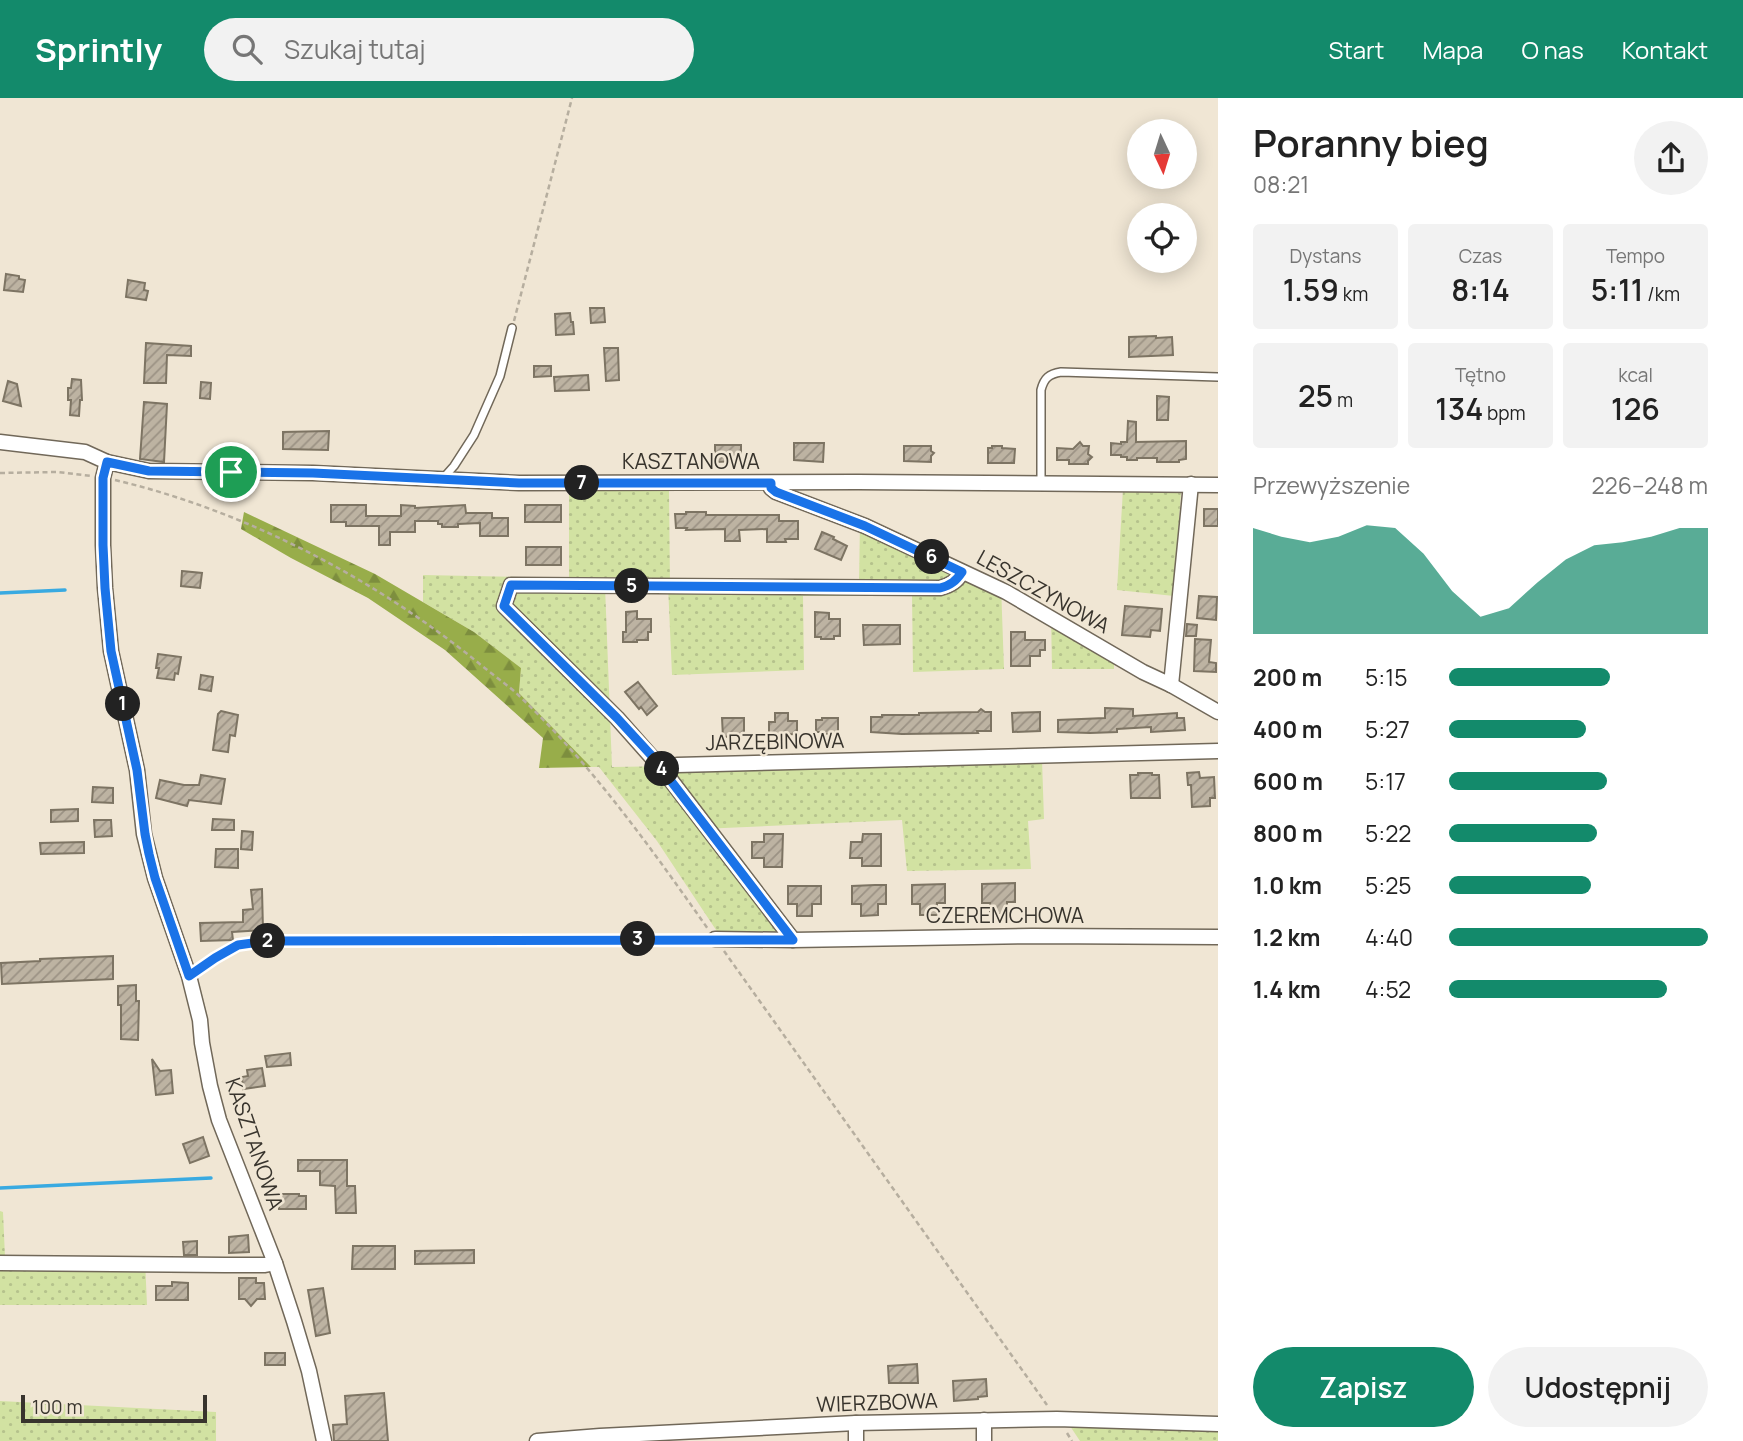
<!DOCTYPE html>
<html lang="pl">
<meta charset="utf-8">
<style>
body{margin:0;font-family:Manrope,sans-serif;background:#f2f2f2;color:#222;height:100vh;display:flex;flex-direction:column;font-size:26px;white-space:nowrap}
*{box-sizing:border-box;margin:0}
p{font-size:23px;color:#767676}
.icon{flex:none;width:38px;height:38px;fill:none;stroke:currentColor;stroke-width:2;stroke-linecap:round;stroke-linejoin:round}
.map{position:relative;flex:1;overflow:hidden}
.side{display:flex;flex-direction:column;background:#fff;width:525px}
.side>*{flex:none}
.needle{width:46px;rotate:176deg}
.fabs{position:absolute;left:1127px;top:21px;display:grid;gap:14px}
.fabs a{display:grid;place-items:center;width:70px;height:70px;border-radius:50%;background:#fff;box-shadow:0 4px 18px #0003;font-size:35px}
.scale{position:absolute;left:21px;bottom:18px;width:186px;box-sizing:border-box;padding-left:7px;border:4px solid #38342d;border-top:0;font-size:19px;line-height:24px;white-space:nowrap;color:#38342d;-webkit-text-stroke:5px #f0e6d4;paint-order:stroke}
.pin{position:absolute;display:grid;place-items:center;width:60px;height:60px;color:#fff;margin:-30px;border:4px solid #fff;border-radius:50%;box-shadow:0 2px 7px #0007}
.km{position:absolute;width:35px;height:35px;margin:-18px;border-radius:50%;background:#222;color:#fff;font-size:19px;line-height:35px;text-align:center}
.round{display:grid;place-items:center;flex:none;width:74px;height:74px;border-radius:37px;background:#f2f2f2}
.summary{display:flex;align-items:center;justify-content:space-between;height:119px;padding:0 35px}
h1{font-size:38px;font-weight:600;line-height:52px}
.figures{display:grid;grid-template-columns:repeat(3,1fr);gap:10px;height:119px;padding:7px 35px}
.figures div{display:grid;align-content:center;border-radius:7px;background:#f2f2f2;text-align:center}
.figures b{font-size:30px;font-weight:600}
.figures small{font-size:19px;font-weight:400}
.figures p{font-size:19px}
.chart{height:196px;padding:14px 35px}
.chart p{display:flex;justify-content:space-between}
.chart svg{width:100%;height:126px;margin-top:7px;fill:#138a6b;opacity:.7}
.cta{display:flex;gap:14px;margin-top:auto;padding:14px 35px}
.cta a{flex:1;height:80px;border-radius:42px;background:#138a6b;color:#fff;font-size:28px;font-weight:600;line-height:80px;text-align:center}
.cta a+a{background:#f2f2f2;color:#222}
ul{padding:0 35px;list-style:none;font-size:23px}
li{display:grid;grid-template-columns:112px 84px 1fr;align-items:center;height:52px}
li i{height:18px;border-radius:9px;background:#138a6b}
header{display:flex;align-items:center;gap:42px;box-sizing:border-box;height:98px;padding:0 35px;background:#138a6b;color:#fff}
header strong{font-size:33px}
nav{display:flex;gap:38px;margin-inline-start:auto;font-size:24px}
.search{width:490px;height:63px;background:#f2f2f2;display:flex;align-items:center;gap:18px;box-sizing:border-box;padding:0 24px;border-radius:38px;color:#767676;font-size:26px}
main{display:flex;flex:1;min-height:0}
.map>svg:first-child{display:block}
</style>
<header>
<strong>Sprintly</strong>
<div class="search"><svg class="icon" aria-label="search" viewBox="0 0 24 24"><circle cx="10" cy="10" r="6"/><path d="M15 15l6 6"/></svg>Szukaj tutaj</div>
<nav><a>Start</a><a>Mapa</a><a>O nas</a><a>Kontakt</a></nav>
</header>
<main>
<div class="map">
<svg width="1218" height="1343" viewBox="0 0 1218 1343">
<defs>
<pattern id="grass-dots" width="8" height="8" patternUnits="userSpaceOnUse" patternTransform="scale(1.75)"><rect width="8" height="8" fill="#d2e2a2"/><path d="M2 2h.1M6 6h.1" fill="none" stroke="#b5c28c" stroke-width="1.8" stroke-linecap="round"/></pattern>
<pattern id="forest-firs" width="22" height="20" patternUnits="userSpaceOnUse" patternTransform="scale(1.75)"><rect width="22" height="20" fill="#98ad4a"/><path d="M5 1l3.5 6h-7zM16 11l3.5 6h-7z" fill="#7d8e3e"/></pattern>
<pattern id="building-hatch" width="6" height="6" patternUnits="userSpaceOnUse" patternTransform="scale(1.75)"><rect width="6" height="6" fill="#bdb3a2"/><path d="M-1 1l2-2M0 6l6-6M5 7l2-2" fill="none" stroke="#9b9284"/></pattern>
</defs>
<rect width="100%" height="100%" fill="#f0e6d4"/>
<g fill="url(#grass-dots)">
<polygon points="1123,391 1181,393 1174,498 1117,492"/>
<polygon points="569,392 669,393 670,486 859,485 860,424 1001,487 1004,571 913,574 912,498 803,498 804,572 672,577 668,487 605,488 612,669 1042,662 1044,721 1028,723 1031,771 907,773 902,722 701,731 787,846 726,847 657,743 599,669 591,669 519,595 521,570 474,534 423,504 423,477 569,480"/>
<polygon points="1051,518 1114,554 1114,571 1052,571"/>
<polygon points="0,1113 3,1114 5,1159 145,1162 147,1207 0,1207"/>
<polygon points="0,1303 216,1314 216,1343 0,1343"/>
<polygon points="1070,1328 1218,1331 1218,1343 1080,1343"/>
</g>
<polygon fill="url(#forest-firs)" points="244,414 375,476 474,534 521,570 519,595 591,669 539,670 543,640 445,552 368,500 291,460 241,431"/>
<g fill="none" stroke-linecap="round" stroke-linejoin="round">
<g stroke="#39aae1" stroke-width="3.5">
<polyline points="0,495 65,492"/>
<polyline points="0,1090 211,1080"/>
</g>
</g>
<g fill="url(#building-hatch)" stroke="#7d7463" stroke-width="2">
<polygon points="6,176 19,178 19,181 25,182 23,194 4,192"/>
<polygon points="128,182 145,185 144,192 148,193 146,202 126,199"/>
<polygon points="590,210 604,210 605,224 591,225"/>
<polygon points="570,215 571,224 573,224 574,236 556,237 555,216"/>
<polygon points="1156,238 1156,240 1172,239 1173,257 1129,259 1129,239"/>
<polygon points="146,245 191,248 191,258 167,257 166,285 144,285"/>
<polygon points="604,250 618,250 619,282 606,283"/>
<polygon points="534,268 551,268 551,278 534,279"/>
<polygon points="588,277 589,292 555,293 554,279"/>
<polygon points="72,281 81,282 82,302 80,302 79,318 70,317 71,302 68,302 68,290 71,290"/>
<polygon points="8,283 17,286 21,308 3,303"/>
<polygon points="201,284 211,285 210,301 200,300"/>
<polygon points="1157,298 1169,299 1168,322 1157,322"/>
<polygon points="144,304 167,306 164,364 140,361"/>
<polygon points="1128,323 1136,324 1136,344 1186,343 1186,361 1179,362 1179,364 1157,364 1157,360 1137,360 1137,362 1127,362 1127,359 1121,359 1121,357 1111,357 1111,345 1121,346 1121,344 1127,344"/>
<polygon points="329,333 328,352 283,351 283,334"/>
<polygon points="1080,344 1083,348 1089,348 1088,356 1092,359 1088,363 1088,366 1069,366 1069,362 1057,362 1057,350 1073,351"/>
<polygon points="794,345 824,345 823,364 794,362"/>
<polygon points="715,347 741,347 741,363 715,364"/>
<polygon points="904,348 931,348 931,353 934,355 931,358 931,364 904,363"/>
<polygon points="992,348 1002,348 1002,350 1015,351 1014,365 988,365 988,350 992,350"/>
<polygon points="331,407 366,407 366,418 401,418 401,407 415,408 415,410 465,407 466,415 492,415 492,420 508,420 508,438 480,438 480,425 458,426 458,429 442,429 442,426 438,426 438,423 415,423 415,434 390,434 390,447 379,447 379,428 346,428 346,424 331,424"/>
<rect x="525" y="407" width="36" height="17"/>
<rect x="1204" y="411" width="14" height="17"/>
<polygon points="686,414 706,414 706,417 779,417 779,423 798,423 798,441 785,441 786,444 767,444 767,431 739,432 740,443 725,443 725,431 686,432 687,430 676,430 675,416 686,416"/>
<polygon points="822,434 834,439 833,441 847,448 841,462 815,451"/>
<rect x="526" y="449" width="35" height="18"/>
<polygon points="182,473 202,475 200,490 181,488"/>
<polygon points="1199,498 1217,499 1216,522 1197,520"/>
<polygon points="1125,508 1162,511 1160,533 1151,532 1150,539 1122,537"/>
<polygon points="637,513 637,521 651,521 651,534 648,534 648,542 637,542 637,544 623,544 623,534 626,534 626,514"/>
<polygon points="815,514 829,515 829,521 840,521 840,538 834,538 834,541 821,541 821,539 815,539"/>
<polygon points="1187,526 1197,527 1196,538 1186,538"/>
<polygon points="863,527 900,527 900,546 864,547"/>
<polygon points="1011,534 1025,534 1025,542 1045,542 1045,552 1040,552 1040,558 1030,558 1030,568 1011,568"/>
<polygon points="1195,541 1211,542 1209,564 1216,565 1216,574 1194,573"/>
<polygon points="158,556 181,559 178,576 175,575 174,582 157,580 159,570 156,570"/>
<polygon points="201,577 213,579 211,593 199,591"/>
<polygon points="638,584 657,608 647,617 641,609 639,611 625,594"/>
<polygon points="1105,610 1133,611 1133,618 1177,615 1177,620 1184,620 1185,632 1151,634 1151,629 1117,631 1117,634 1090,635 1058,634 1058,622 1105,620"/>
<polygon points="981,611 985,614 991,614 991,633 977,633 978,635 902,636 871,634 871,619 882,619 882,617 919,617 919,615 978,614"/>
<polygon points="221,613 238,617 235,638 230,637 228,654 213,652 218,616"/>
<polygon points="1040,614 1040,633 1013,634 1012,615"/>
<polygon points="775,615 788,615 788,623 797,623 797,636 769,637 769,624 775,624"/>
<polygon points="722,620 744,620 744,638 723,639"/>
<polygon points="822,620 838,620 838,636 822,636 822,634 816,634 816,622 822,622"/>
<polygon points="1199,674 1200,680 1214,679 1215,700 1210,700 1210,708 1192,709 1191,687 1188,687 1187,675"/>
<polygon points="1138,675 1152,675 1152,677 1159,677 1160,700 1131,700 1130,677 1138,677"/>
<polygon points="201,677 225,681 221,706 189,702 187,708 156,700 160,682 184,687 199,687"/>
<polygon points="93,689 113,690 113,705 92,704"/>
<polygon points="78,711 78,723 51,724 51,712"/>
<polygon points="213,721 234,722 234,732 212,732"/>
<polygon points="94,722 111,722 112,738 95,739"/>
<polygon points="242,733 253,734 252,752 241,751"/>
<polygon points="764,736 783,736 782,769 764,769 764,760 752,760 752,744 764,744"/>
<polygon points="863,736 881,736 881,768 862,768 862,760 850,760 851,744 862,744"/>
<polygon points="84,744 84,755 41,756 40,745"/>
<polygon points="216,751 238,751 238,770 215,769"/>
<polygon points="1015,785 1015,804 1007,804 1007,816 990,816 990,805 982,805 982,786"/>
<polygon points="945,786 945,805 937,805 937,817 920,817 920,806 912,806 912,787"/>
<polygon points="875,787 886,787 886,806 878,806 878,817 861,818 861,806 852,806 852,788"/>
<polygon points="788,788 821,788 821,806 812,806 812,818 797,818 797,806 788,806"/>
<polygon points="262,791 263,832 232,834 233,842 201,843 200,825 243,824 243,812 253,811 251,792"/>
<polygon points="113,858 113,881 2,886 1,865 40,863 40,861"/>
<polygon points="136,887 136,903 139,903 138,942 121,941 121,907 118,907 118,888"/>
<polygon points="290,955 291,967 267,969 265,958"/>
<polygon points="152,961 160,973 171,972 173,995 156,997"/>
<polygon points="262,970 265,988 243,991 242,979 248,978 247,972"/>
<polygon points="203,1039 209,1058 190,1065 183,1046"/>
<polygon points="298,1062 347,1062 347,1088 355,1088 356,1115 336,1115 335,1088 320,1087 320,1073 298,1073"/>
<polygon points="280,1096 299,1096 299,1098 306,1098 306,1111 279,1111"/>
<polygon points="248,1137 249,1154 229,1155 229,1139"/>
<polygon points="197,1143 197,1157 184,1157 183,1144"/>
<polygon points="353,1148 395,1148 395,1171 352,1171"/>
<polygon points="474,1152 474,1165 415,1166 415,1153"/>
<polygon points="239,1180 256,1180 256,1185 264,1185 265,1201 257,1201 251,1208 245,1201 239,1201"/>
<polygon points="172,1184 188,1185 188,1202 156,1202 156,1188 172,1188"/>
<polygon points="323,1190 330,1235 316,1238 308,1192"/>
<rect x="265" y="1255" width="20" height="12"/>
<polygon points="917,1266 918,1285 889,1285 888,1268"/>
<polygon points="986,1281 987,1298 978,1299 978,1301 954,1303 953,1283"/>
<polygon points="384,1295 388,1343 334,1343 333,1327 347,1326 345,1298"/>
</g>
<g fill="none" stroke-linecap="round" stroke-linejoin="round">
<g stroke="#716859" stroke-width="10">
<g id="lane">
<polyline points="445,381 446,377 454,368 474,337 500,278 512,230"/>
<path d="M1041 385V292C1044 280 1049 276 1061 274L1218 279"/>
</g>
</g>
<g stroke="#716859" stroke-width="17">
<g id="street">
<polyline points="0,344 85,354 107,364 149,373 313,375 519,385 858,384 1218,387"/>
<polyline points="107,364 103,380 103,447 105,490 111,553 137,672 144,736 155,780 189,878 200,922 202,945 210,988 219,1022 275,1165 294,1223 309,1273 324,1343"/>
<polyline points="771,385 771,390 776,394 865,428 1006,494 1143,574 1171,587 1218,614"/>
<path d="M962 474C957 483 951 487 940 490L511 487 504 508 617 620 663 672 677 667 1218 653"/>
<polyline points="1171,587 1191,386"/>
<polyline points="663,672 793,842"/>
<polyline points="715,841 793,842 1032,838 1218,839"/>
<polyline points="0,1165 225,1167 265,1167 275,1165"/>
<polyline points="984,1322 984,1343"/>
<polyline points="537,1343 600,1338 856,1325 1057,1321 1218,1326"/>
<polyline points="856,1343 856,1325"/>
</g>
</g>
<g stroke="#b6ae9f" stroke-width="2.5" stroke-dasharray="5 3.5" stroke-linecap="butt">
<polyline points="514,223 572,0"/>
<polyline points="0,375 58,374 91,378"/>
<path d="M115 382C246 413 376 481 481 567 492 576 503 584 514 593 589 663 649 747 708 831"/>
<polyline points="724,853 1047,1307"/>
<path d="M200 870C226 852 234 846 266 843L704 841"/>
<polyline points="1067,1335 1072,1343"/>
</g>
<use href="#lane" stroke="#fff" stroke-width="7"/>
<use href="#street" stroke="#fff" stroke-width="14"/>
</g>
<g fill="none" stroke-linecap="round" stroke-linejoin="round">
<g stroke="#fff" stroke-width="14">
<path id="route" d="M107 364 149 373 313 375 519 385H771V390L776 394 865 428 962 474C956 483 951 487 940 490L511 487 504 508 617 620 651 657 793 842 266 843 238 847 215 860 189 878 155 780 149 756 145 736 137 672 111 553 105 490 103 447V380Z"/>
</g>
<use href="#route" stroke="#1a73e8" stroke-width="9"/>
</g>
<g text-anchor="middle" stroke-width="5" stroke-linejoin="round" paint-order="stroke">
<g font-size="21" fill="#38342d" stroke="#f0e6d4">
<text x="691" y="371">KASZTANOWA</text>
<text transform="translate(1043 494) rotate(29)" y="7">LESZCZYNOWA</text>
<text transform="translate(775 644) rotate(-1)" y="7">JARZĘBINOWA</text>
<text x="1005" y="825">CZEREMCHOWA</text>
<text transform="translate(254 1046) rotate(71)" y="7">KASZTANOWA</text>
<text transform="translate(877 1305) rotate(-2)" y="7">WIERZBOWA</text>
</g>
</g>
</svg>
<div class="fabs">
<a><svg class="needle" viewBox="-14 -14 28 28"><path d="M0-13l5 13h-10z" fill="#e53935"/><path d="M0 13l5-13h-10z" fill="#767676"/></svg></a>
<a><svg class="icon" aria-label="locate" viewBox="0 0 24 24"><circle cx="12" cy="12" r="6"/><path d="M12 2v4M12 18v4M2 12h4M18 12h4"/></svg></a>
</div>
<div class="scale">100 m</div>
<div class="pin" style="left:231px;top:374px;background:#1e9e55"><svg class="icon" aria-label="arrive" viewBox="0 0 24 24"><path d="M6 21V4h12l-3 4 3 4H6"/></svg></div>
<b class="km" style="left:123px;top:606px">1</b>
<b class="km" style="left:268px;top:843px">2</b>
<b class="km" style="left:638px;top:841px">3</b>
<b class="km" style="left:662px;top:671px">4</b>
<b class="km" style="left:632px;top:488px">5</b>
<b class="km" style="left:932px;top:459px">6</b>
<b class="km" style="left:582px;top:385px">7</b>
</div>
<section class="side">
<div class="summary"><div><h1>Poranny bieg</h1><p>08:21</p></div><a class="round"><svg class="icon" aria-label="share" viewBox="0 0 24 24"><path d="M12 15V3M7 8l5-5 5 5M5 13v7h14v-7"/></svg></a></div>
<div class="figures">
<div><p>Dystans</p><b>1.59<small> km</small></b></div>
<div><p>Czas</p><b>8:14</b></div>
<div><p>Tempo</p><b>5:11<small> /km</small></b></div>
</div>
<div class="figures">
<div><b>25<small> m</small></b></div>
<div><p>Tętno</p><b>134<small> bpm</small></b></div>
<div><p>kcal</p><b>126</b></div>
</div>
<div class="chart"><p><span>Przewyższenie</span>226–248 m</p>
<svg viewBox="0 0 160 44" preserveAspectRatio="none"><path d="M0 44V7L10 10L20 12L30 10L40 6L50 7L60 16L70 29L80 38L90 35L100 26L110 18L120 13L130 12L140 10L150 7L160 7V44z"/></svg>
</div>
<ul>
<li><b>200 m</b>5:15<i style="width:62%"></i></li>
<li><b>400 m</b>5:27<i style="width:53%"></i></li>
<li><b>600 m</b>5:17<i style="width:61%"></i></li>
<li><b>800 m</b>5:22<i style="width:57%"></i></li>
<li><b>1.0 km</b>5:25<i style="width:55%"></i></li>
<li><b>1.2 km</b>4:40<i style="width:100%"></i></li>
<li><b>1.4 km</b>4:52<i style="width:84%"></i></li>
</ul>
<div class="cta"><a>Zapisz</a><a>Udostępnij</a></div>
</section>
</main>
